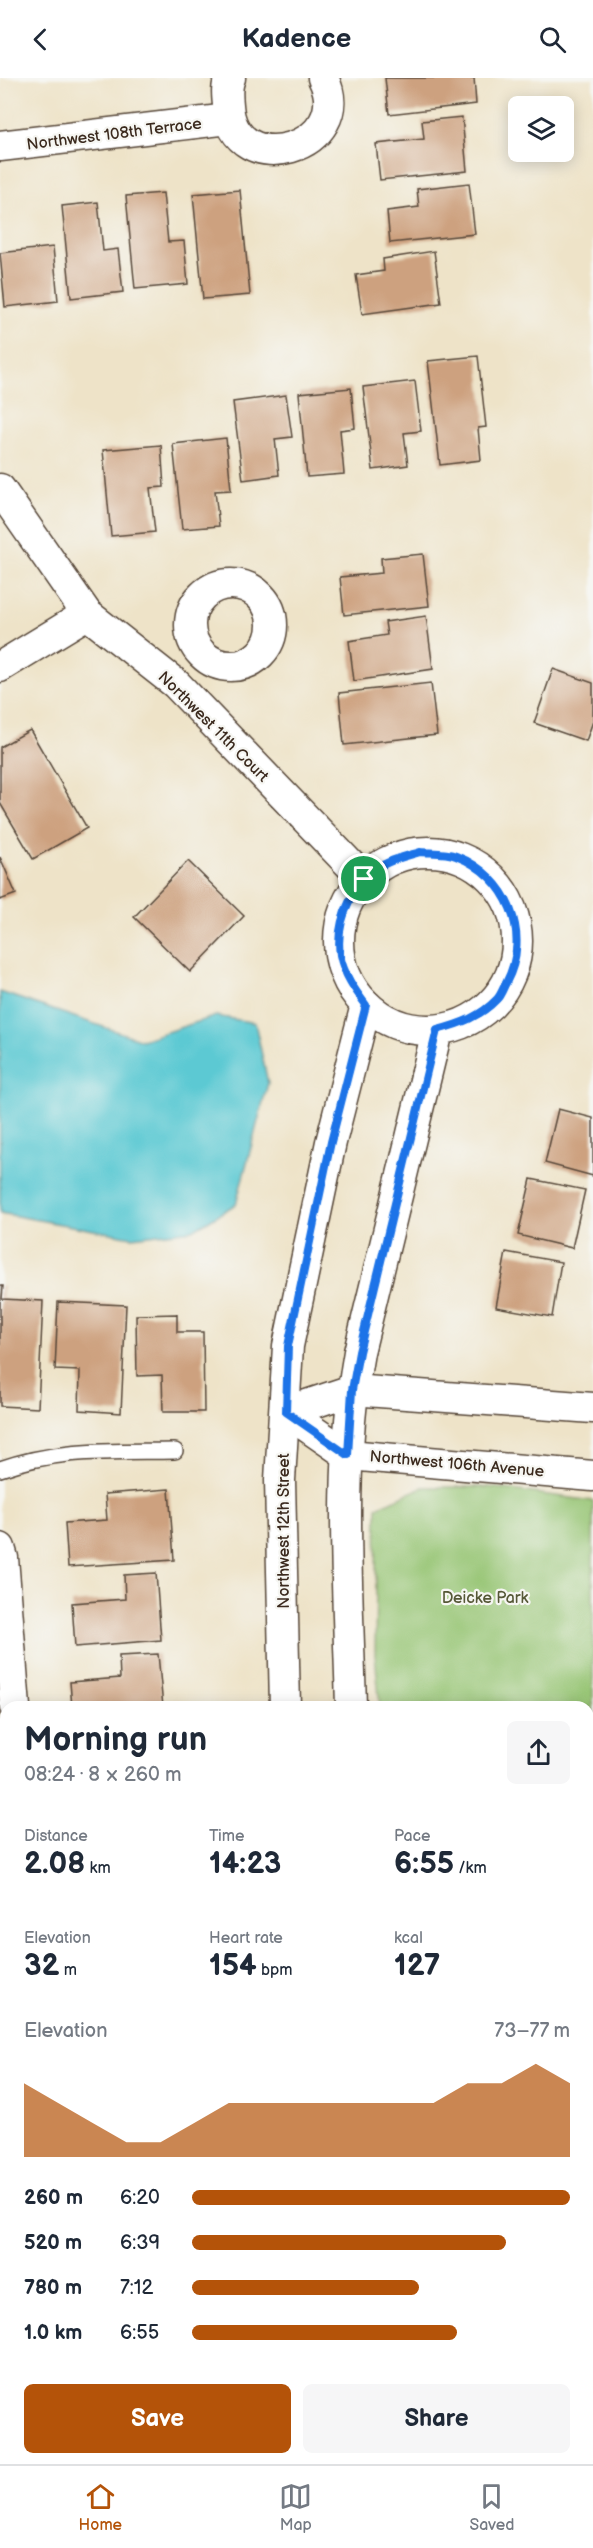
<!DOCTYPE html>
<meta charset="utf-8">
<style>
body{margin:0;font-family:"Balsamiq Sans",sans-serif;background:#f6f6f7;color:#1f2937;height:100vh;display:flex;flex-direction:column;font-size:22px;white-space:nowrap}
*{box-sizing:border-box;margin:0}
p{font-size:20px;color:#747a83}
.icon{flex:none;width:33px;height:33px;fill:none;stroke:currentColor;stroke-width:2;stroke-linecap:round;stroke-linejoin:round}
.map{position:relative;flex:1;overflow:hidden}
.details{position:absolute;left:0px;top:1623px;width:594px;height:764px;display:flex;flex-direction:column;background:#fff;border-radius:18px 18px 0 0;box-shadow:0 3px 15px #0003}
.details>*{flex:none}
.controls{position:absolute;left:508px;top:18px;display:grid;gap:12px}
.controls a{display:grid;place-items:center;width:66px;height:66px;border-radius:9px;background:#fff;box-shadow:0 3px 15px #0003;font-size:30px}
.pin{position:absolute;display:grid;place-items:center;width:51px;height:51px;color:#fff;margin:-26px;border:3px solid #fff;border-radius:50%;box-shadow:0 2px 6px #0007}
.round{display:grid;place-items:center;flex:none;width:63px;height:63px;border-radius:9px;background:#f6f6f7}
.summary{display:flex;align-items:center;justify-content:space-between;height:102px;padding:0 24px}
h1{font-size:33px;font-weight:800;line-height:45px}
.metrics{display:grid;grid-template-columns:repeat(3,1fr);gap:9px;height:102px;padding:6px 24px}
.metrics div{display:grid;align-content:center}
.metrics b{font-size:30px;font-weight:800}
.metrics small{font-size:16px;font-weight:400}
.metrics p{font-size:16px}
.chart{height:168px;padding:12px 24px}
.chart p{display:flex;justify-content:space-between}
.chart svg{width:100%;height:108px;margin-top:6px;fill:#b45309;opacity:.7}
.button{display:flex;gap:12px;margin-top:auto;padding:12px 24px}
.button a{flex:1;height:69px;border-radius:9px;background:#b45309;color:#fff;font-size:24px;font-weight:800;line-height:69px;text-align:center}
.button a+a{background:#f6f6f7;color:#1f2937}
ul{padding:0 24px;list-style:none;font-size:20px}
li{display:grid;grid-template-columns:96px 72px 1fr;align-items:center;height:45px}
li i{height:15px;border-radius:8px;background:#b45309}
header{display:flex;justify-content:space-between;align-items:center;height:78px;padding:0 24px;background:#fff;font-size:27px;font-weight:800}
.tabs{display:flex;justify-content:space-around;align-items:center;height:84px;border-top:2px solid #e0e1e3;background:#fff;font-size:16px;color:#747a83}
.tabs a{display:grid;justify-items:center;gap:3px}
.tabs .active{color:#b45309}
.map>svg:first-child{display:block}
</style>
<header><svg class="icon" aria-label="back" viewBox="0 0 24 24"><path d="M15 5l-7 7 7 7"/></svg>Kadence<svg class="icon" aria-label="search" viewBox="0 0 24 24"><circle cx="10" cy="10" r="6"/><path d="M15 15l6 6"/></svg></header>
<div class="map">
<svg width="593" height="2386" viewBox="0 0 593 2386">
<rect width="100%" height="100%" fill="#f6f6f2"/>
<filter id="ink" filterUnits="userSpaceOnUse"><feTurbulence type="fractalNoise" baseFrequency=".0167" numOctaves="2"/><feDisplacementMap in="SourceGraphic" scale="12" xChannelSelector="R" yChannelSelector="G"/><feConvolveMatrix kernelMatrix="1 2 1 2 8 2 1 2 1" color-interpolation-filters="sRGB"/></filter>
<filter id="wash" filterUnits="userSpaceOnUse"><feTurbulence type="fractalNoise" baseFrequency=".008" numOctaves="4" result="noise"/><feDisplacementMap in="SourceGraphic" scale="24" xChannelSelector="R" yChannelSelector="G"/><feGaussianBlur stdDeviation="1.35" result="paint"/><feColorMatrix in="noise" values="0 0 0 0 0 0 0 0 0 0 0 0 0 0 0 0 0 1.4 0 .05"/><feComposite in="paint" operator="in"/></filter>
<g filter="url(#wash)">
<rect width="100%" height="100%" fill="#eee3c8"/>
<polygon fill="#95c472" stroke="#687748" stroke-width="1.5" points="423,1409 489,1409 593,1423 593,2386 588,2374 588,1629 380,1629 375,1577 377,1429"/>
<polygon fill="#5cc9d3" stroke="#4c7a78" stroke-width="1.5" points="0,914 142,962 216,938 255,945 268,1005 236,1126 193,1152 132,1159 0,1135"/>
<g id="blocks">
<g fill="#cda17f">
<polygon points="385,0 474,0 476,26 389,36"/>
<polygon points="462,39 467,93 380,102 376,66 424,61 422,43"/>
<polygon points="469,105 475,156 390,165 387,133 419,129 417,111"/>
<polygon points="240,112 250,217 203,221 193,116"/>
<polygon points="163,115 168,164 184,163 188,206 135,211 126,118"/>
<polygon points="98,124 103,173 118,171 123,214 71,220 62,128"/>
<polygon points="53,169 58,223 5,229 0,175"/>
<polygon points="434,173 441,225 362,236 356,197 384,193 383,181"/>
<polygon points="478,278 486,349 478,350 481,382 440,387 428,283"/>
<polygon points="415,303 421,353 404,355 408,387 373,392 363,309"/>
<polygon points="351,310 355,350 340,352 344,396 307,399 299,315"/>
<polygon points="286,317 292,359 275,361 279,397 243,402 233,324"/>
<polygon points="226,360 231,412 215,413 219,448 182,451 173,366"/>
<polygon points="161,367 164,409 150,410 155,454 111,458 103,372"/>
<polygon points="423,476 429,528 344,537 340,499 382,495 381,480"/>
<polygon points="426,538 433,591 354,603 349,563 387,557 385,544"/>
<polygon points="553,591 593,605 593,643 586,663 534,645"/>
<polygon points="431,605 437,657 344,667 339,615"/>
<polygon points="30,652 87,750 33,781 0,725 0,669"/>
<polygon points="0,779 16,816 0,822"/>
<polygon points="188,783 244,838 190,894 134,839"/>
<polygon points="558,1031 593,1040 593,1098 545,1085"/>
<polygon points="531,1101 585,1112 572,1170 518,1157"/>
<polygon points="506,1174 561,1184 552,1239 496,1229"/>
<polygon points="0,1208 3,1208 2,1221 43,1223 38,1330 0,1328"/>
<polygon points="58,1224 126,1227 121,1335 79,1332 80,1293 55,1292"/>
<polygon points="177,1236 177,1254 203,1254 204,1334 163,1334 162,1297 137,1298 136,1237"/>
<polygon points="169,1411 174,1482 68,1489 65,1445 107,1442 105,1416"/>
<polygon points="156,1495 161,1562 75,1569 72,1525 125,1521 124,1497"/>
<polygon points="158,1576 163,1629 72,1629 70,1604 120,1600 119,1578"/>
<polygon points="6,2217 6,2265 0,2249 0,2219"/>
<polygon points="59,2380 92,2380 95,2386 46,2386"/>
<polygon points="110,2380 131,2380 133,2386 96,2386"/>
<polygon points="274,2380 299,2380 299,2381 285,2386 276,2386"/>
<polygon points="343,2380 369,2380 371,2386 330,2386"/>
</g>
</g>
</g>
<g filter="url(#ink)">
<use href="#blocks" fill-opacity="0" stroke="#564638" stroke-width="1.5"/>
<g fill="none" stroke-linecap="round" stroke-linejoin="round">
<g stroke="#564638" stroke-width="18">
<path id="lane" d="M0 1391C60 1370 113 1374 175 1373"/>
</g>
<g stroke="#564638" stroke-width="33">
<g id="street">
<path d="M230 0C226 9 227 17 228 27 233 107 358 69 323 0"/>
<polyline points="0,68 229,41"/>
<polyline points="0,411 87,536 176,606 364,801"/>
<circle cx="231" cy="547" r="41"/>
<polyline points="0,589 87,536"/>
<circle cx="428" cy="863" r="89"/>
<polyline points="286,1334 348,1377 593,1398"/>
<polyline points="286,1334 352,1312 593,1330"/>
<polyline points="0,1470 3,1480 15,1629"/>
<polyline points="285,1629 280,1402 288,1268 331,1064 366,927"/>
<path d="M351 1629C348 1511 338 1391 359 1274L437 953"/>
<polyline points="0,1856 6,1856"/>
<polyline points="0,2135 6,2133"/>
<polyline points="206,2380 209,2386"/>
<polyline points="487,2380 489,2386"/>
<polyline points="561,2380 563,2386"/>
</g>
</g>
<use href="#lane" stroke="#fff" stroke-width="15"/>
<use href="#street" stroke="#fff" stroke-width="30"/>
</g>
</g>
<g fill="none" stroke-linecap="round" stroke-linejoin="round" filter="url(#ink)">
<g stroke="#fff" stroke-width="12">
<path id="route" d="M420 774C431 775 446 774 456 778 508 798 532 856 506 905 503 910 501 917 497 921 480 939 460 946 437 952L359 1274 352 1312 348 1377 286 1334 288 1268 331 1064 366 927C355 912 344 897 340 877 335 842 355 798 389 784 398 780 410 777 420 774Z"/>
</g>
<use href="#route" stroke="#1a73e8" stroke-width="8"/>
</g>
<g text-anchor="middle" stroke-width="4.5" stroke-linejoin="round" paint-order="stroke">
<g font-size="16" fill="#3b2a1e" stroke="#f6f6f2">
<text transform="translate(114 55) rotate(-7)" y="6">Northwest 108th Terrace</text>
<text transform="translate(214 648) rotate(45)" y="6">Northwest 11th Court</text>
<text transform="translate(457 1385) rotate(5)" y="6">Northwest 106th Avenue</text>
<text transform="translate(283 1453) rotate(-90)" y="6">Northwest 12th Street</text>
</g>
<g font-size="16" fill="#565837" stroke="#f6f6f2">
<text x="485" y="1525">Deicke Park</text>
</g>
</g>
</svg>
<div class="controls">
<a><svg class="icon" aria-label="layers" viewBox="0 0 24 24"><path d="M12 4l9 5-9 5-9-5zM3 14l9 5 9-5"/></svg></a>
</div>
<div class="pin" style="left:364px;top:801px;background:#1e9e55"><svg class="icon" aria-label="arrive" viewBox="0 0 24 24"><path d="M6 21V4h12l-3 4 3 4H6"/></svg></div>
<section class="details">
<div class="summary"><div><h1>Morning run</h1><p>08:24 · 8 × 260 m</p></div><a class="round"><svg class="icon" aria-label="share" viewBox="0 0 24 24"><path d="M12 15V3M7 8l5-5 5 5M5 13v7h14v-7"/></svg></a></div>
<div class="metrics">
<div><p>Distance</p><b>2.08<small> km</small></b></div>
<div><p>Time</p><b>14:23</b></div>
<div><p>Pace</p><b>6:55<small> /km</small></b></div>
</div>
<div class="metrics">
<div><p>Elevation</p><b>32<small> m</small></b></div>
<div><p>Heart rate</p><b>154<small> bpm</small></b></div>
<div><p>kcal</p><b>127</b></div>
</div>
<div class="chart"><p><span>Elevation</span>73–77 m</p>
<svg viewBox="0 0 160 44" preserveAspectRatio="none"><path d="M0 44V14L10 22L20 30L30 38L40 38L50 30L60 22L70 22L80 22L90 22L100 22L110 22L120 22L130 14L140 14L150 6L160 14V44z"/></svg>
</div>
<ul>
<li><b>260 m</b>6:20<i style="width:100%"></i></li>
<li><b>520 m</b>6:39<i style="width:83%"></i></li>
<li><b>780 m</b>7:12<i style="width:60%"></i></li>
<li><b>1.0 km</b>6:55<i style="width:70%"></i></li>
</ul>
<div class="button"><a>Save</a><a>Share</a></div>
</section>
</div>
<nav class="tabs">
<a class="active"><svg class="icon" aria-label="home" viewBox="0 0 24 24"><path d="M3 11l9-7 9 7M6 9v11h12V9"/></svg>Home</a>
<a><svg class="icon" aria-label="map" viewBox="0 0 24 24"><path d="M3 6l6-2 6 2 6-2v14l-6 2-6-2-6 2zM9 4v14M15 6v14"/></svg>Map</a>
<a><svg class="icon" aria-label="saved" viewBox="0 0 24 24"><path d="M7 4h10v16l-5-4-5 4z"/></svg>Saved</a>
</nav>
